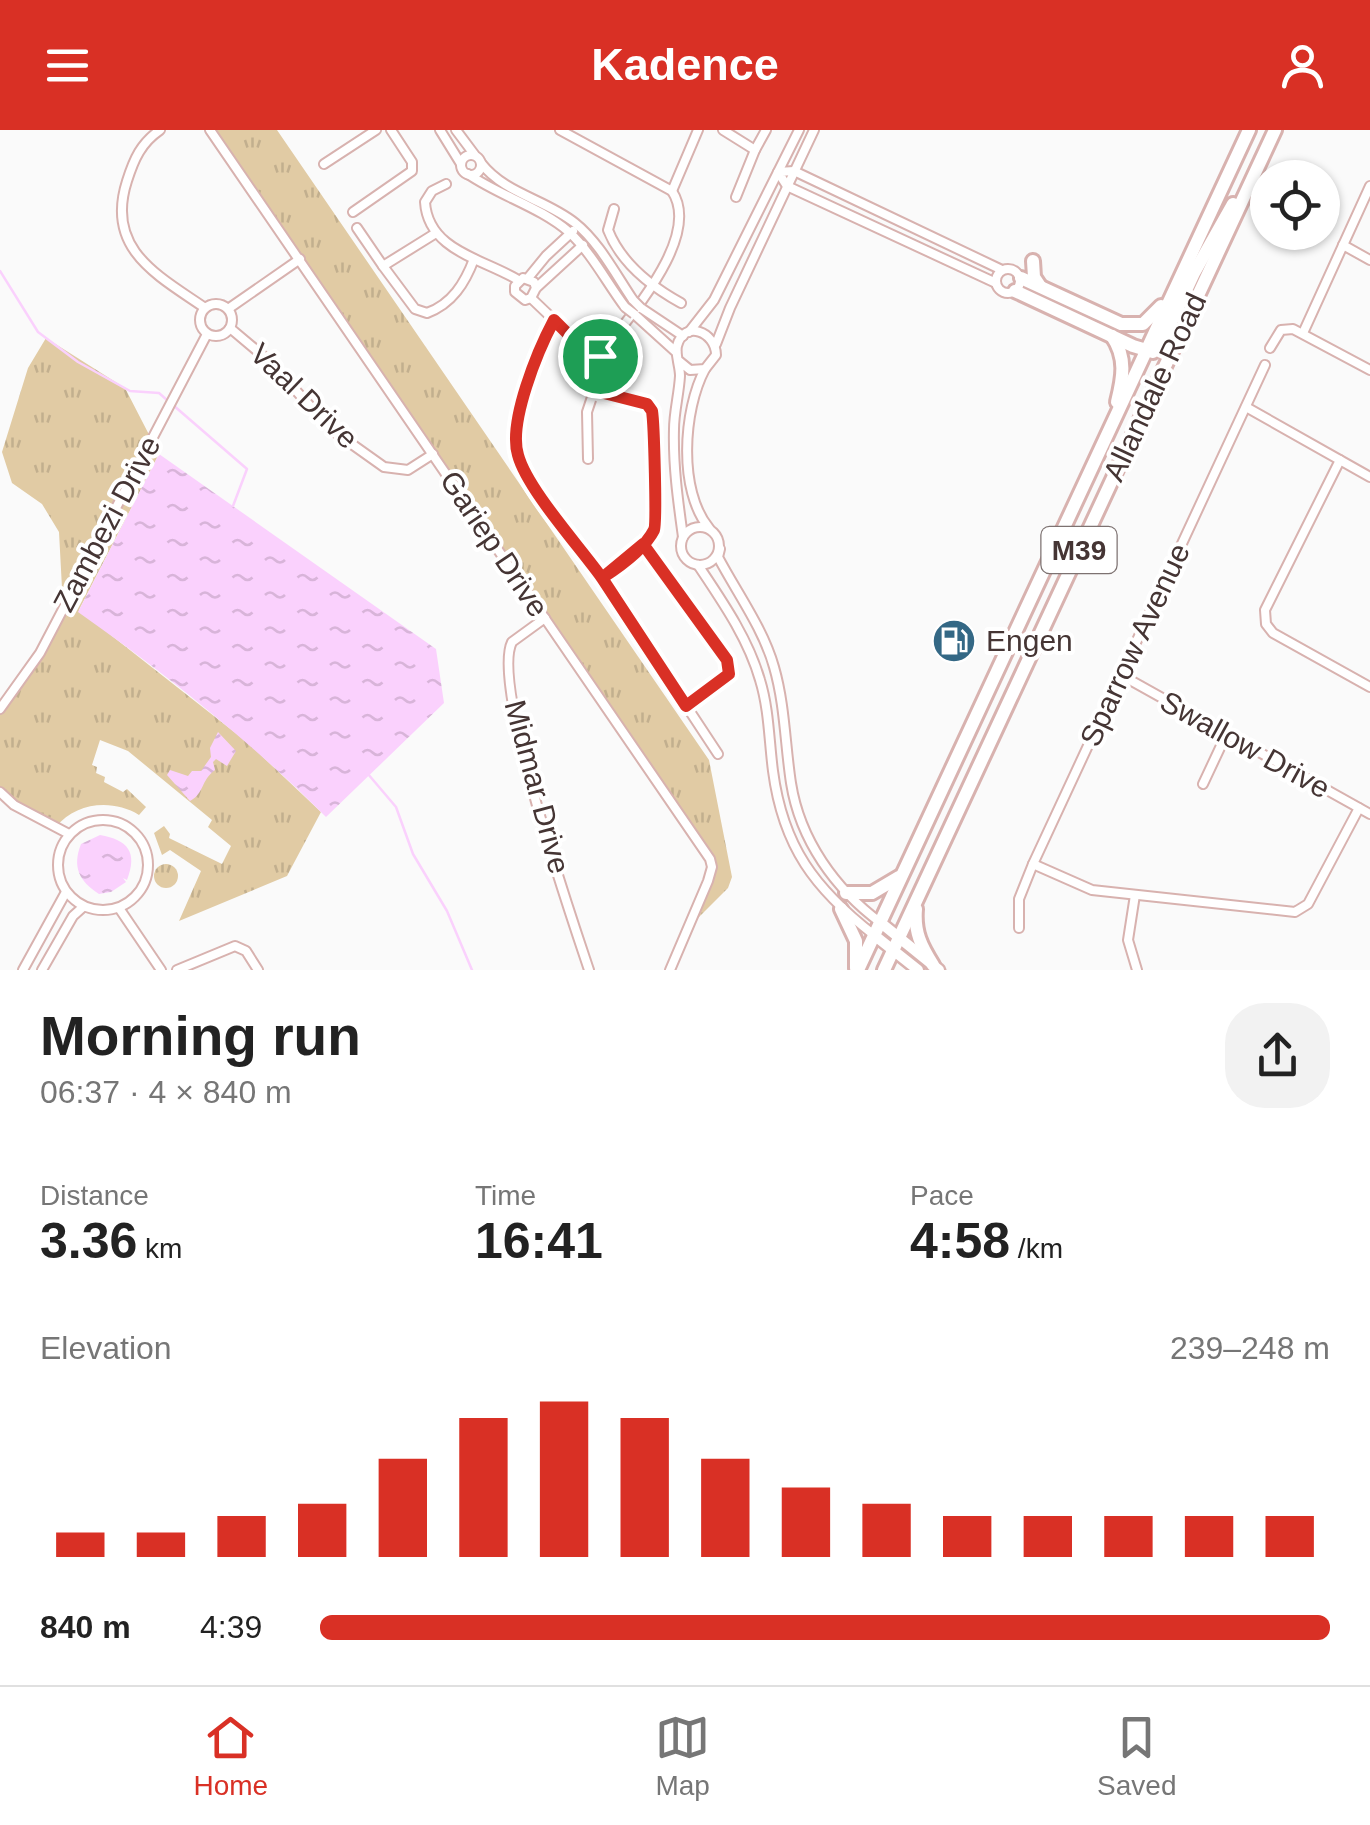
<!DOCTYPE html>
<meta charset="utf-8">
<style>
body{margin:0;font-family:Helvetica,sans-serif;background:#f2f2f2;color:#222;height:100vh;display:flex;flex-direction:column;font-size:38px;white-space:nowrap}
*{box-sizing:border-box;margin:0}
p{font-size:32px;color:#767676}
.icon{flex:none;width:55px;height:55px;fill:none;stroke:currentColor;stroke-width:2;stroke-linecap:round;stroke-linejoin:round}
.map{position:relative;height:840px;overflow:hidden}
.details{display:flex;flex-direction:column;background:#fff;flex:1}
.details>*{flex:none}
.buttons{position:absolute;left:1250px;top:30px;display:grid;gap:20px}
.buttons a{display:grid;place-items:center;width:90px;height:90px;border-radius:50%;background:#fff;box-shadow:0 2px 8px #0004;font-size:50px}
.pin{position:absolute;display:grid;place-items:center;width:85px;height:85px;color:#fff;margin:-42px;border:5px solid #fff;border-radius:50%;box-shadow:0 2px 10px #0007}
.round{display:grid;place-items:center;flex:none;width:105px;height:105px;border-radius:40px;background:#f2f2f2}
.overview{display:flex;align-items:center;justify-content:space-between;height:170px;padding:0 40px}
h1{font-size:55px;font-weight:700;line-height:75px}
.figures{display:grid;grid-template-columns:repeat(3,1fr);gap:15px;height:170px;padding:10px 40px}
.figures div{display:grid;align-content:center}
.figures b{font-size:50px;font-weight:700}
.figures small{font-size:28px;font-weight:400}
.figures p{font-size:28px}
.chart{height:280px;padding:20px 40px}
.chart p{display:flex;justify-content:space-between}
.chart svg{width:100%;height:180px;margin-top:10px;stroke:#d93025;stroke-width:6}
ul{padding:0 40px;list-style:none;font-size:32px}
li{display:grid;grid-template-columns:160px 120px 1fr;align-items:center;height:75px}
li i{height:25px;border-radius:12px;background:#d93025}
header{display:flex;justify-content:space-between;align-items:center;height:130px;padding:0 40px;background:#d93025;color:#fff;font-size:45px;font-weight:700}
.tab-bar{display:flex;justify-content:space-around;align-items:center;height:140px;border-top:2px solid #e0e0e0;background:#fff;font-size:28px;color:#767676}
.tab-bar a{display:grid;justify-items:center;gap:5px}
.tab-bar .on{color:#d93025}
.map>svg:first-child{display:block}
</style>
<header><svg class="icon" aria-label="menu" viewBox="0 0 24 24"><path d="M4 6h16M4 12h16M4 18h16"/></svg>Kadence<svg class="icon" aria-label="person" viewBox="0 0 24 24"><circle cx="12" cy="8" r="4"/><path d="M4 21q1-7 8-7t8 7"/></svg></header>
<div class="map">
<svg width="1370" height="840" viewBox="0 0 1370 840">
<defs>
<pattern id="park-tufts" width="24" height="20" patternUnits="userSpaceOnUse" patternTransform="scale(2.5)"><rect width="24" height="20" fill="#e1cba4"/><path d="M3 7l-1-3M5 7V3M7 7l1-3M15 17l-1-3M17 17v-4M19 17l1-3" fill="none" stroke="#c2af8e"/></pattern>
<pattern id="water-ripples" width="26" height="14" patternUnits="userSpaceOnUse" patternTransform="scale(2.5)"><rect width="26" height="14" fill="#fad1fd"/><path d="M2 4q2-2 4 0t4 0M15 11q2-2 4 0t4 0" fill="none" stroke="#d8b4d9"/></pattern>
</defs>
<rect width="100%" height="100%" fill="#fafafa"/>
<g fill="url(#park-tufts)">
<polygon points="209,0 277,0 709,630 732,747 728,758 693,793 710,729"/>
<path d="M46 208 125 258 159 324 79 480 247 612 321 682 287 746 179 791 201 741 170 720 162 725 154 703 164 696 170 704 169 708 222 734 231 716 208 697 212 690 128 621 100 610 92 635 97 637 96 643 105 647 104 652 123 662 127 659 146 677 139 685C113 669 76 672 56 697L14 675 0 660V579L38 525 63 477 59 402 42 374 12 353 2 322 28 238Z"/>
<circle cx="166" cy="746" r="12"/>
</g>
<g fill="url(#water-ripples)">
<path d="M159 324 436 519 444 573 326 687C250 611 166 544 78 482Z"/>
<path d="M218 602 236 621 227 636 216 629 213 632 215 640C201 650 204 664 190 671L167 645 170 640 188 646 192 641H201L211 627 210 618Z"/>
<path d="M100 705C128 710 138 722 127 750L123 748 126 752 111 762 99 764C79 751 72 737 81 714Z"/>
</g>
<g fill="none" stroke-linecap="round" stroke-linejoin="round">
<g stroke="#fad1fd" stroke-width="2.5">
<polyline points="0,141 38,202 78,232 130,261 159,263 167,270"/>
<polyline points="173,275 247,339 233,376"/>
<polyline points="368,644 396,677 413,724 447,781 472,840"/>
</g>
<g stroke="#d8b2af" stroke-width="12">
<g id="minor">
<path d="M160 0C141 13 134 29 127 51 105 119 157 145 205 178"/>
<polyline points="210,0 710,729 712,737 708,751 670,840"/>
<polyline points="440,0 461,34"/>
<polyline points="456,0 474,24"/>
<polyline points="560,0 672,61 698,0"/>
<polyline points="723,0 755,20"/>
<circle cx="471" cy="35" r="10"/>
<path d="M481 33C505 64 545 69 575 93 599 112 616 145 633 170"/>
<polyline points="324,34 376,0"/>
<path d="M468 44C500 66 540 77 569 102 591 122 607 153 625 177"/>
<path d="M446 54 432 61 425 72C428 121 484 129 518 150"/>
<polyline points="736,67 755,20 766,0"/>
<path d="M614 79 608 100C621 133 652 157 681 173"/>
<polyline points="353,82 412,41 412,32 391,0"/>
<polyline points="357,98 383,136 436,103"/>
<polyline points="1343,115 1370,130"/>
<path d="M383 136 415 179 427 183C452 174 465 153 474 129"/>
<circle cx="1008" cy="151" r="12"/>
<polyline points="528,148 546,126 573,101"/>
<polyline points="996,153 787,56 778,42 794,41 1002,140"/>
<polyline points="536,158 534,152 523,148 515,156 515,162 525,170 531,168 536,158 583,115"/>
<path d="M531 168 554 190C538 220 508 292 518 325 527 359 580 417 602 448"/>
<circle cx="216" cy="190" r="16"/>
<polyline points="641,178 683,206"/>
<polyline points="228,179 300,129"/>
<polyline points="634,184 676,222"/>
<path d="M554 190 590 226H600C626 189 703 108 672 61"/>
<polyline points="230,198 268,230 332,300 384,337 408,340 433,324"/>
<polyline points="689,202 714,170 799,0"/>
<polyline points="1303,203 1370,56"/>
<polyline points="716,214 730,178 814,0"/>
<polyline points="1270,218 1281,200 1293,199 1370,240"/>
<polyline points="600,226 596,245 600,262 647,274 654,286 654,372 657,388 653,401 643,414 730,537 729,544 686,576"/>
<path d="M679 231 690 240 705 239 716 225C716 202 684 189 677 216 675 225 680 236 680 246 679 264 674 282 674 299 673 336 678 371 683 407"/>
<path d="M705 239C683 280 678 361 709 398"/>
<polyline points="1246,277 1370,347"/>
<polyline points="588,329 587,282 596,255"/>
<polyline points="1340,330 1265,480 1266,494 1273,503 1370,557"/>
<circle cx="700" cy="416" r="19"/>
<polyline points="643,414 602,448 718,624"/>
<path d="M720 419 718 427C737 463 763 498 774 537 785 575 785 614 791 653 800 710 835 759 881 793"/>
<path d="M698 435C722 471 748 508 760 550 769 579 769 610 773 641 783 717 815 759 874 805"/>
<path d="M545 488 512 512C491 554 571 786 589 840"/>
<polyline points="1121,545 1370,684"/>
<polyline points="0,579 40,523 207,204"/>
<polyline points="1203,654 1226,605"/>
<polyline points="0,662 14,675 69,704"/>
<circle cx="103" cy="735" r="45"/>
<polyline points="1033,734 1092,760 1295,782 1308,774 1359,678"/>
<polyline points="1135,765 1128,810 1137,840"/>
<polyline points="119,778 161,840"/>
<polyline points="1019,798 1019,769 1033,734 1265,235"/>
<polyline points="23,840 66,762"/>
<polyline points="42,840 73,786 83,777"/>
<polyline points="177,840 235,816 246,821 258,840"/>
</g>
</g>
<g stroke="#d8b2af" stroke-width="15">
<g id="tertiary">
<polyline points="881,793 939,840"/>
<polyline points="874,805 918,840"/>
</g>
</g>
<g stroke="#d8b2af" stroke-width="18">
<g id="primary">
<polyline points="1033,131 1034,147 1040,156"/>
<polyline points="1021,148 1121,194 1143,194 1161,176"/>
<polyline points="1015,161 1133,216 1153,222 1160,216 1194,143 1233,74"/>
<path d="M1112 206C1127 228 1123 248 1117 272"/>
<polyline points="846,763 872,763 899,747"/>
<polyline points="841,779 856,811 856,838"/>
<path d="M916 779C914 802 921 816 933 835"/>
<polyline points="858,840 1249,0"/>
<polyline points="884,840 1275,0"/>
</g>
</g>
<use href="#minor" stroke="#fff" stroke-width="8"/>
<use href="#tertiary" stroke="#fff" stroke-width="10"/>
<use href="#primary" stroke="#fff" stroke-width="12"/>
<g stroke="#d8b2af" stroke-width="12" stroke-linecap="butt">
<g id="minor-bridge">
<polyline points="633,170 641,178"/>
<polyline points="625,177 634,184"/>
</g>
</g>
<use href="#minor-bridge" stroke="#fff" stroke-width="8"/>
</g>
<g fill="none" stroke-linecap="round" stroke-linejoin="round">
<g stroke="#fff" stroke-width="20">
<path id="route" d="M600 226H590L554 190C538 220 508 292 518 325 527 359 580 417 602 448L643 414 727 530 729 544 686 576 602 448C619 437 645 418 654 400 657 394 654 293 652 281L647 274 600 262 596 245 600 226"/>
</g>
<use href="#route" stroke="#d93025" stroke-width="12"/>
</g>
<defs>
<g id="fuel-disc" transform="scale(2.25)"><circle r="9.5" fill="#346885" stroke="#fff"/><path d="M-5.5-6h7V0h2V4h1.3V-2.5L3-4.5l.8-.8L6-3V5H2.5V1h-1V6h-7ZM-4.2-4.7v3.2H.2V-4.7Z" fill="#fff"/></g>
</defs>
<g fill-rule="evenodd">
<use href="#fuel-disc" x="954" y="511"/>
</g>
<g text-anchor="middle" stroke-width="8" stroke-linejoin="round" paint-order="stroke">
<rect fill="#fff" stroke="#7d7271" stroke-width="2.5" x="1041.5" y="397" width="75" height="46" rx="8"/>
<g font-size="28" font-weight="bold" fill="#453534">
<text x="1079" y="430">M39</text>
</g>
<g font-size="30" fill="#453534" stroke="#fff">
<text transform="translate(1155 257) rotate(-65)" y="10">Allandale Road</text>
<text transform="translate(304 266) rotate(44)" y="10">Vaal Drive</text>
<text transform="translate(107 394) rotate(-62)" y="10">Zambezi Drive</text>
<text transform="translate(494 414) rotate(56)" y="10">Gariep Drive</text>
<text transform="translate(1135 515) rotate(-65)" y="10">Sparrow Avenue</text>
<text transform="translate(1245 615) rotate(29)" y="10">Swallow Drive</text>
<text transform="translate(537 657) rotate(75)" y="10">Midmar Drive</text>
</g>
<g font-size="30" fill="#453534" stroke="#fff" text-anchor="start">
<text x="986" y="521">Engen</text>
</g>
</g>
</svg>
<div class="buttons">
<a><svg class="icon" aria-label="locate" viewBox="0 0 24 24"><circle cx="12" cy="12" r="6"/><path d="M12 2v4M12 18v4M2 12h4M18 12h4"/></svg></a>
</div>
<div class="pin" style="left:600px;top:226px;background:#1e9e55"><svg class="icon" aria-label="arrive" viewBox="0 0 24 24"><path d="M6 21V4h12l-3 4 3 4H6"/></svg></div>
</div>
<section class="details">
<div class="overview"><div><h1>Morning run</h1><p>06:37 · 4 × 840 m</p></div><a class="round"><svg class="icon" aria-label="share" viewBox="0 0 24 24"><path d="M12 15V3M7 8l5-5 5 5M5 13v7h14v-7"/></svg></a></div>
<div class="figures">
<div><p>Distance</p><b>3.36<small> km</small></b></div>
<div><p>Time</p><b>16:41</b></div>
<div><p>Pace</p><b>4:58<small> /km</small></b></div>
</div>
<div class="chart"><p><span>Elevation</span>239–248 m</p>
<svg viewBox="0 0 160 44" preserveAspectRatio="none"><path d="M5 44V38M15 44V38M25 44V34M35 44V31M45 44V20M55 44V10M65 44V6M75 44V10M85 44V20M95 44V27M105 44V31M115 44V34M125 44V34M135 44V34M145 44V34M155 44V34"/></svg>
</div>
<ul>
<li><b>840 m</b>4:39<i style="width:100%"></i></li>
</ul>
</section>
<nav class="tab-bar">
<a class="on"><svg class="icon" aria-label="home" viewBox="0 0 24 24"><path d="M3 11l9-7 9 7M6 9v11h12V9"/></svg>Home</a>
<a><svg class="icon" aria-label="map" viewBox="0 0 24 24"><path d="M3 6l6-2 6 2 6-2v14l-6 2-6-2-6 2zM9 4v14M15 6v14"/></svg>Map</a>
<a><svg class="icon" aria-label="saved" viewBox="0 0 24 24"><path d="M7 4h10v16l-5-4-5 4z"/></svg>Saved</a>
</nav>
